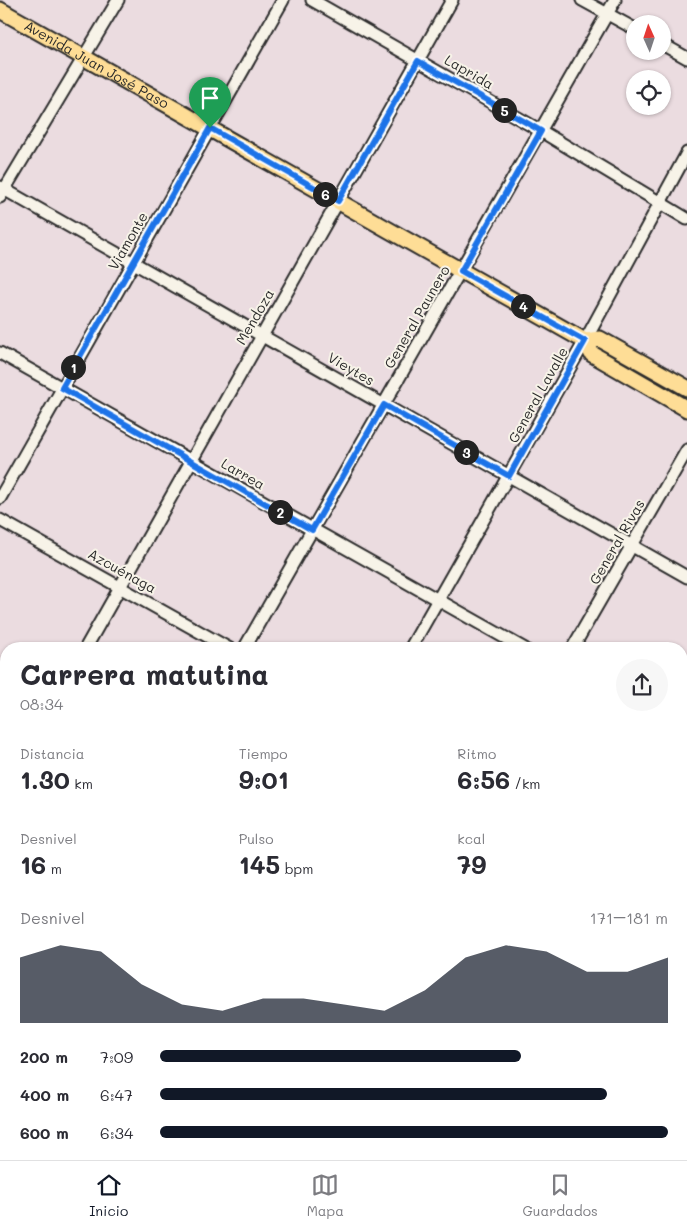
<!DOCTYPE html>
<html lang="es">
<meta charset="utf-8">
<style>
body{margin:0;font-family:Mali,sans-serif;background:#f7f7f7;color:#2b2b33;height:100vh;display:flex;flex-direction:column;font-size:19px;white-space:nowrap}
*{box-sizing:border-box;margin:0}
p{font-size:16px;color:#7c7c81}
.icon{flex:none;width:28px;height:28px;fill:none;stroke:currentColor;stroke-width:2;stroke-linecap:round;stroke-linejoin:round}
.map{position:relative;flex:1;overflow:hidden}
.panel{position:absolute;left:0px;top:642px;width:688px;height:518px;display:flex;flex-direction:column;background:#fff;border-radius:20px 20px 0 0;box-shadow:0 1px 4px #0004}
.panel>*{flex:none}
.needle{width:32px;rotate:357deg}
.fabs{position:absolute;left:626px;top:15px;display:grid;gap:10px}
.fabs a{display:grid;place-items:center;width:45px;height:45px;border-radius:50%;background:#fff;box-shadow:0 1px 4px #0004;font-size:25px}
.pin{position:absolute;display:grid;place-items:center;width:42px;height:42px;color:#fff;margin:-51px -21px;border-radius:50% 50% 50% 0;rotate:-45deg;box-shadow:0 0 5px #0007}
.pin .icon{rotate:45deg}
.km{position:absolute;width:25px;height:25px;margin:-12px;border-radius:50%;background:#222;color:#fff;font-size:14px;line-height:25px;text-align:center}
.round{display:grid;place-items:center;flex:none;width:52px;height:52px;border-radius:26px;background:#f7f7f7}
.headline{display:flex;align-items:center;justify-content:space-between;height:85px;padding:0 20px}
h1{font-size:28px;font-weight:700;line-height:38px}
.metrics{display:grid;grid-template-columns:repeat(3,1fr);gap:8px;height:85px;padding:5px 20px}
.metrics div{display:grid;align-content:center}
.metrics b{font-size:25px;font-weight:700}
.metrics small{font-size:14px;font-weight:400}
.metrics p{font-size:14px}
.chart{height:140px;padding:10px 20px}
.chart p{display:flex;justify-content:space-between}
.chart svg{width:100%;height:90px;margin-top:5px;fill:#111827;opacity:.7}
ul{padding:0 20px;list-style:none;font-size:16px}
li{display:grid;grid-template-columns:80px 60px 1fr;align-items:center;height:38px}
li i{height:12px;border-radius:6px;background:#111827}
.menu{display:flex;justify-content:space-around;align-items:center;height:70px;border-top:1px solid #e1e1e2;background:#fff;font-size:14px;color:#7c7c81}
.menu a{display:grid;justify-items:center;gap:2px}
.menu .active{color:#111827}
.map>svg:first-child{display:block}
</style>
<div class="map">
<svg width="687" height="1160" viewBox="0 0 687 1160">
<rect width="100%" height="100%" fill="#ebdce0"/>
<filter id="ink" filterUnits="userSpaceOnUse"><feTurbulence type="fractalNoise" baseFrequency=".02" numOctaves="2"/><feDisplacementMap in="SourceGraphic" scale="10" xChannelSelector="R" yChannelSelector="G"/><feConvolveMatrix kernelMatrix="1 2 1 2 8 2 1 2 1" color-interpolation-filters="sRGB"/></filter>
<g filter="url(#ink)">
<polygon fill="#bbe29e" stroke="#738664" points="594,343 687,393 687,404 594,350"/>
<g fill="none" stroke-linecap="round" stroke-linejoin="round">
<g stroke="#2b2b2b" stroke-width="15">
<g id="minor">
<polyline points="312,0 541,131 687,219"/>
<polyline points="582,0 635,29"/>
<polyline points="662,44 687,58"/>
<polyline points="0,187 687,577"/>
<polyline points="0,197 118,0"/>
<polyline points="0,353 525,649"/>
<polyline points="0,498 283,0"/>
<polyline points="0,520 230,649"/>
<polyline points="85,649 452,0"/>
<polyline points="244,649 615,0"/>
<polyline points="410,649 585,341 687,153"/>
<polyline points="572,649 687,450"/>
<polyline points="0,678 6,681"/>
<polyline points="681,746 687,736"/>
<polyline points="0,789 6,779"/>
<polyline points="0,841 6,844"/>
<polyline points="681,905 687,909"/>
<polyline points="0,1012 6,1015"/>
<polyline points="681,1038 687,1028"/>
<polyline points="681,1061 687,1064"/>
<polyline points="0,1073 6,1062"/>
<polyline points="256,1154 268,1160"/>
<polyline points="555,1154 565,1160"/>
<polyline points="117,1160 120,1154"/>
<polyline points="283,1160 286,1154"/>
<polyline points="448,1160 451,1154"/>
<polyline points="516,1160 519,1154"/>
<polyline points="611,1160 615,1154"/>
</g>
</g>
<g stroke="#2b2b2b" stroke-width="19">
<g id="major">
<path id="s1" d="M0 10 585 341 592 354 687 409"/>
<polyline points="585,341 600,339 687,388"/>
</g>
</g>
<use href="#minor" stroke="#f7f3e8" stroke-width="11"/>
<use href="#major" stroke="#fedd96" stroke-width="15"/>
</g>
</g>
<g fill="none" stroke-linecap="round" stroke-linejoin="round" filter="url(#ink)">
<g stroke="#fff" stroke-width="10">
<polygon id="route" points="418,61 541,131 461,271 585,341 509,476 384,405 312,530 62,388 210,128 338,201"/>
</g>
<use href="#route" stroke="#1a73e8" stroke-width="6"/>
</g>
<g text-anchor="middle" stroke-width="4" stroke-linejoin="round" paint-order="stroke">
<g font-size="14" fill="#2b2b2b" stroke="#f7f3e8">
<text dy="5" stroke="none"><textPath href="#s1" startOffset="111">Avenida Juan José Paso</textPath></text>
<text transform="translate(469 72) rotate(30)" y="5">Laprida</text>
<text transform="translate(128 241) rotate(-60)" y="5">Viamonte</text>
<text transform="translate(255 317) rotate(-60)" y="5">Mendoza</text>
<text transform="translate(417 317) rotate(-60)" y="5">General Paunero</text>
<text transform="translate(351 369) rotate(30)" y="5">Vieytes</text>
<text transform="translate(538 395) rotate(-61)" y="5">General Lavalle</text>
<text transform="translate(243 474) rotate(30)" y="5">Larrea</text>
<text transform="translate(617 542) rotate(-60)" y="5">General Rivas</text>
<text transform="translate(122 571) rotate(29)" y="5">Azcuénaga</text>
</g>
</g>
</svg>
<div class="fabs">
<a><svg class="needle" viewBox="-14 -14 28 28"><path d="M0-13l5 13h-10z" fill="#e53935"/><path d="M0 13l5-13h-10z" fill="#7c7c81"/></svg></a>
<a><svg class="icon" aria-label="locate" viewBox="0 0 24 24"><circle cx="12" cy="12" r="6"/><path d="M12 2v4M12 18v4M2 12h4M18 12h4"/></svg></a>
</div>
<div class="pin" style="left:210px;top:128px;background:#1e9e55"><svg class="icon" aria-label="arrive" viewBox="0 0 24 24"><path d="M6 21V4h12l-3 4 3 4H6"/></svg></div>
<b class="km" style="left:73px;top:367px">1</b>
<b class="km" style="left:280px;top:512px">2</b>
<b class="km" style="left:466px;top:452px">3</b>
<b class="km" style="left:523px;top:306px">4</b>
<b class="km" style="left:504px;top:110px">5</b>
<b class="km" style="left:325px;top:194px">6</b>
<section class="panel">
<div class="headline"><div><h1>Carrera matutina</h1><p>08:34</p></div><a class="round"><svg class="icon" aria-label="share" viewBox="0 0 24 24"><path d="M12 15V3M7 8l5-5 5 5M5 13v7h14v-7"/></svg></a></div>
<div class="metrics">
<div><p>Distancia</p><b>1.30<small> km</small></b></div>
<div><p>Tiempo</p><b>9:01</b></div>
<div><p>Ritmo</p><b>6:56<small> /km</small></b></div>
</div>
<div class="metrics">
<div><p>Desnivel</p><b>16<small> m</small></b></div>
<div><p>Pulso</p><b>145<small> bpm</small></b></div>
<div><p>kcal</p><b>79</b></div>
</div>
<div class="chart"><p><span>Desnivel</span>171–181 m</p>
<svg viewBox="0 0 160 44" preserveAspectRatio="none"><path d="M0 44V12L10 6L20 9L30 25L40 35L50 38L60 32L70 32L80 35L90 38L100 28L110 12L120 6L130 9L140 19L150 19L160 12V44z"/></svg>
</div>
<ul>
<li><b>200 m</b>7:09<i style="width:71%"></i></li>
<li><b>400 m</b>6:47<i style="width:88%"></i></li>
<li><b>600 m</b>6:34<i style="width:100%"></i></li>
</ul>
</section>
</div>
<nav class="menu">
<a class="active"><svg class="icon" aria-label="home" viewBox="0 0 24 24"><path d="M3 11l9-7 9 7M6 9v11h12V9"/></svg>Inicio</a>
<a><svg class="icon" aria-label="map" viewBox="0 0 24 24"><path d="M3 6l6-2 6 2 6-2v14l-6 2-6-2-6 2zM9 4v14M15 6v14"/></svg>Mapa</a>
<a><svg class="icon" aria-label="saved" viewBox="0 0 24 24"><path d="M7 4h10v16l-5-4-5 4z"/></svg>Guardados</a>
</nav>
